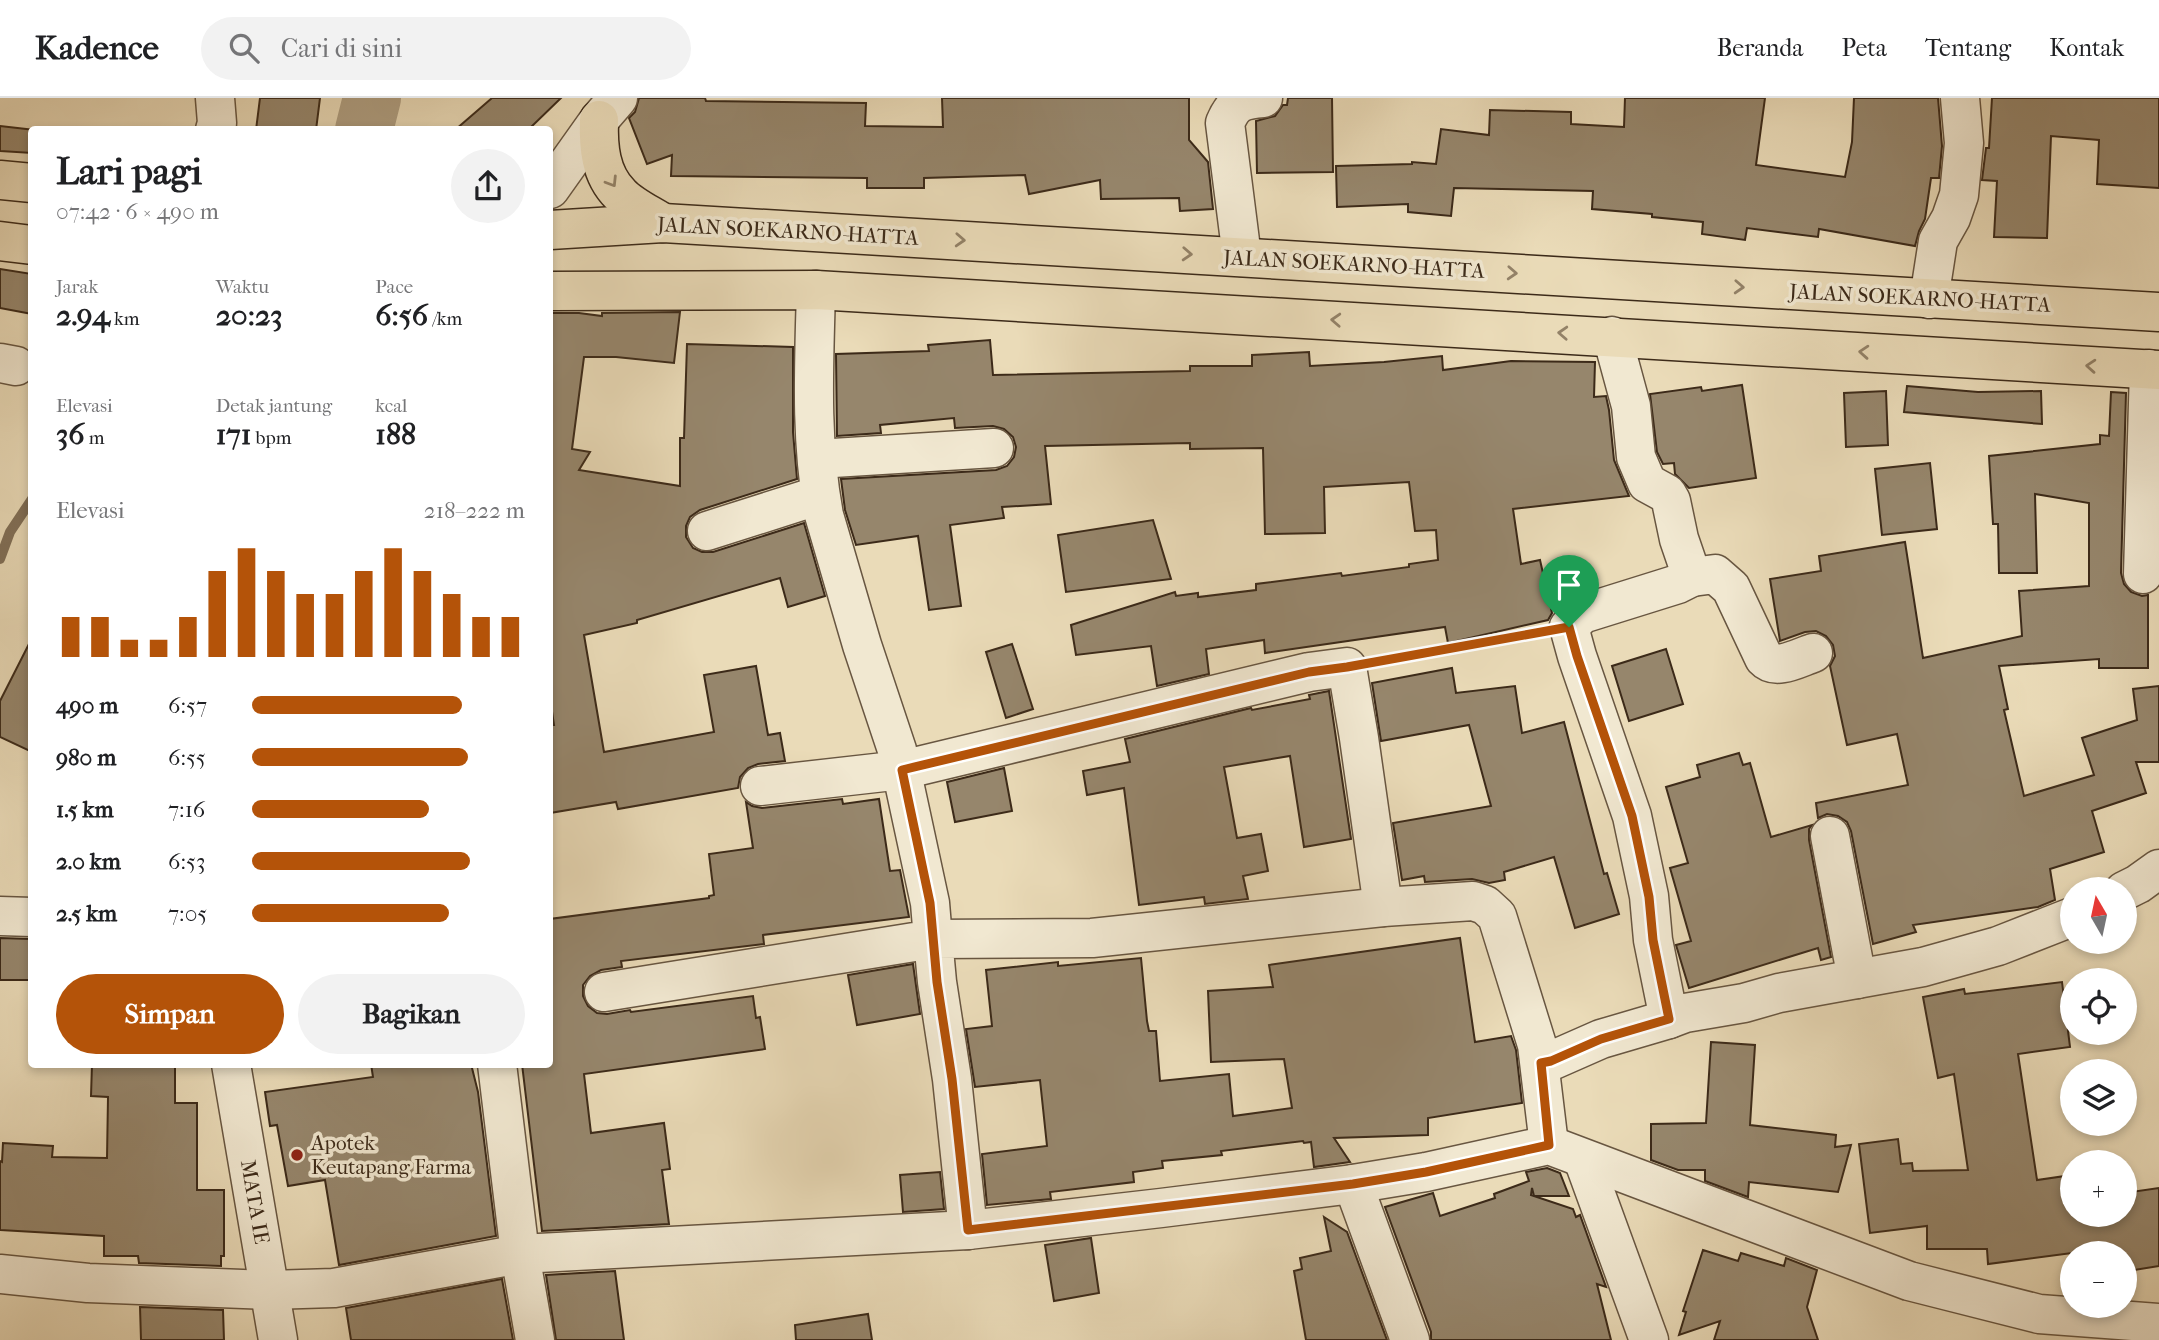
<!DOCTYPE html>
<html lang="id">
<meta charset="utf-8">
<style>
body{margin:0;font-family:"IM FELL French Canon",serif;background:#f2f2f2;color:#202124;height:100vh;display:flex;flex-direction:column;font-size:26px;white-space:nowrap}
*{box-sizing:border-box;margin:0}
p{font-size:23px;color:#757577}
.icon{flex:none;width:38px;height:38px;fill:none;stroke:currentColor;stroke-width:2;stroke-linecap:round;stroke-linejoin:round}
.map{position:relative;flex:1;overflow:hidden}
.drawer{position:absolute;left:28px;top:28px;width:525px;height:942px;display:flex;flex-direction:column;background:#fff;border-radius:7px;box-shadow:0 4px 10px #0003}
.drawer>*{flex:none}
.needle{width:46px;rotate:351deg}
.fabs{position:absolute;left:2060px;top:779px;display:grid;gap:14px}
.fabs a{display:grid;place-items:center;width:77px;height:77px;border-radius:50%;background:#fff;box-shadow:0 4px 10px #0003;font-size:35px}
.pin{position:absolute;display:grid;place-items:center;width:60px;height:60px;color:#fff;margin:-72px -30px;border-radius:50% 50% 50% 0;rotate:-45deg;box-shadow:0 0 7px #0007}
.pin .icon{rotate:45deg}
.round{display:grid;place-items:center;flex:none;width:74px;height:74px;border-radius:37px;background:#f2f2f2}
.summary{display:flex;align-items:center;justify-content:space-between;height:119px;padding:0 28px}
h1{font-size:38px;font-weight:700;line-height:52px}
.figures{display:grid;grid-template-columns:repeat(3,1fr);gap:10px;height:119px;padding:7px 28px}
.figures div{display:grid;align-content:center}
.figures b{font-size:30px;font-weight:700}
.figures small{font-size:19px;font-weight:400}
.figures p{font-size:19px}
.chart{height:196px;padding:14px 28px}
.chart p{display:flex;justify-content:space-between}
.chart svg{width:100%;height:126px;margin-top:7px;stroke:#b45309;stroke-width:6}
.cta{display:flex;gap:14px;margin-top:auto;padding:14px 28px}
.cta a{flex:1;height:80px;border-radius:42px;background:#b45309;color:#fff;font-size:28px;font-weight:700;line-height:80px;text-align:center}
.cta a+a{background:#f2f2f2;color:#202124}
ul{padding:0 28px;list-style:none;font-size:23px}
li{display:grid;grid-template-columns:112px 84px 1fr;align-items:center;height:52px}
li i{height:18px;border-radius:9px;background:#b45309}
header{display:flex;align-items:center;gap:42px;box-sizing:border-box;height:98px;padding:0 35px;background:#fff;border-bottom:2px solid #e0e0e0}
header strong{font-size:33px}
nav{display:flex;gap:38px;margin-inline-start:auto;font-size:24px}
.search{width:490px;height:63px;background:#f2f2f2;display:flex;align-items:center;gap:18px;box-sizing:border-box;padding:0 24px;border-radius:38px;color:#757577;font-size:26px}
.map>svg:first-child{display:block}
</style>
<header>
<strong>Kadence</strong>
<div class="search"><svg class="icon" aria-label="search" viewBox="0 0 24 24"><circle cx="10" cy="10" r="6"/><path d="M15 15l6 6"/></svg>Cari di sini</div>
<nav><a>Beranda</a><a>Peta</a><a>Tentang</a><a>Kontak</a></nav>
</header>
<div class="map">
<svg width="2159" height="1242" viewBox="0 0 2159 1242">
<rect width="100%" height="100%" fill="#eadbb8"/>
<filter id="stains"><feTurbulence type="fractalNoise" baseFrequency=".00286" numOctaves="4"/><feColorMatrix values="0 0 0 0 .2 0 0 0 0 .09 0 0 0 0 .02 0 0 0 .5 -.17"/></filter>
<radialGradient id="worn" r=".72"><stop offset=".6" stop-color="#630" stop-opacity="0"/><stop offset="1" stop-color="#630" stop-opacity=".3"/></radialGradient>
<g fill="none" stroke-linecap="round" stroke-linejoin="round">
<polyline stroke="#817058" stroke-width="10" points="0,461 10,434 32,401"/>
<polyline stroke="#af9f82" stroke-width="58" points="364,32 372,0"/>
</g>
<g fill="#96866c" stroke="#3c2a19" stroke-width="2">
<polygon points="260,0 320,0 316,32 256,32"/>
<polygon points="492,0 561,0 528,32 455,32"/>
<polygon points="639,0 705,0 706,3 866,5 865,28 943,29 942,0 1189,0 1189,42 1208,64 1213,111 1180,113 1179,100 1101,101 1100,82 1029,96 1025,77 924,80 924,90 867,90 867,80 671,78 672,57 647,66 629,20 635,14"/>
<polygon points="1288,0 1332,0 1333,74 1257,75 1256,23 1275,18 1283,7 1287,7"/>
<polygon points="1625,0 1765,0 1756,67 1845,79 1852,44 1854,0 1938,0 1942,48 1939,80 1931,80 1925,121 1919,133 1915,148 1819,131 1818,139 1747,130 1745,142 1702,136 1703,124 1652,119 1652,116 1592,111 1593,93 1454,90 1451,118 1408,114 1408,106 1337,109 1336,68 1412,66 1412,64 1436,66 1441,31 1489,37 1490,12 1571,14 1571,26 1624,29"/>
<polygon points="1992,0 2159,0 2159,90 2097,86 2099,42 2051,38 2047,140 1994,139 1997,83 1982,82 1986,50 1989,50"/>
<polygon points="0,28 35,32 32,32 32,55 0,53"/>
<polygon points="0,171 32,176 32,216 0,210"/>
<polygon points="680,214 674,265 616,259 584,259 572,351 590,354 579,372 680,388 680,340 684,340 687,246 793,249 793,334 797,381 700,412 690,419 686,428 686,439 693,450 702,454 713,454 804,425 825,498 788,509 780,480 637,522 637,525 584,537 604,654 714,634 704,577 756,568 768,637 780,635 785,663 758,666 748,670 740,679 738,690 618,711 616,704 550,715 550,627 554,627 550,600 550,215 579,215 602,218 602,215"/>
<polygon points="990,242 993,277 1190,273 1190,268 1252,268 1252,257 1309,254 1310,268 1384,264 1442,258 1443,272 1511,263 1595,264 1594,299 1606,298 1609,312 1614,362 1629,398 1513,411 1521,466 1540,462 1552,515 1548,522 1448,545 1445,529 1265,555 1264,542 1206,551 1209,576 1157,588 1151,548 1076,557 1071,527 1175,494 1176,498 1198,495 1198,499 1256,492 1256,486 1341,475 1342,478 1409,469 1409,466 1438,462 1436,432 1415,433 1409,384 1324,389 1325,435 1265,436 1263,350 1190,351 1190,345 1045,348 1051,406 1002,409 1004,420 950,427 961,508 929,512 918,438 856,447 845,412 841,381 996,372 1007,368 1014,359 1016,349 1013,339 1004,331 993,328 955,330 954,320 880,327 881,335 837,338 836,256 929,253 928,247"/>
<polygon points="1742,287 1756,380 1689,390 1675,376 1674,365 1663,366 1657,354 1650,296 1701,289 1702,293"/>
<polygon points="1907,288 1978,294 2041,293 2042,326 1904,314"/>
<polygon points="1886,293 1888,347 1846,349 1844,295"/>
<polygon points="2111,294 2126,295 2121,475 2124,486 2131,494 2142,498 2148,497 2148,570 2099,570 2099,561 1999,568 2008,611 2004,612 2024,698 2094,677 2082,640 2137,622 2133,591 2159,588 2159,664 2136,664 2146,695 2092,713 2104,754 2050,771 2055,802 2038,809 1913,827 1916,834 1873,846 1851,733 1847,724 1838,718 1827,716 1818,720 1816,705 1908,687 1897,636 1847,647 1830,568 1835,558 1833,547 1826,538 1816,533 1805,534 1780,543 1770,481 1821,473 1819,458 1905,444 1923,560 2022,538 2019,493 2089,488 2089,405 2035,396 2037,475 1999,475 1998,426 1993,426 1989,358 2100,346 2100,337 2109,338"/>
<polygon points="1930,365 1937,431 1882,437 1875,371"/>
<polygon points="1153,422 1171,481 1066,494 1058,437"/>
<polygon points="32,540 32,654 0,639 0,603"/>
<polygon points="1012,546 1033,611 1006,620 986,554"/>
<polygon points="1666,551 1683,606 1629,623 1612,568"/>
<polygon points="1452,570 1456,595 1515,588 1522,635 1564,624 1604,776 1607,775 1619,816 1575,830 1554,759 1504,774 1505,782 1489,785 1472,781 1425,784 1424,778 1402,782 1393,725 1491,708 1469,627 1381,643 1372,585"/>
<polygon points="1329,593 1351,741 1304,749 1290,658 1224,669 1237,740 1261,736 1268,773 1243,778 1248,801 1205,806 1204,799 1139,807 1124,690 1087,697 1083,673 1130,664 1125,641 1251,610 1252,612 1310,601 1309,597"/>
<polygon points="1739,655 1743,667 1750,665 1771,739 1812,727 1809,731 1809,742 1831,859 1821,862 1818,850 1689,890 1676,847 1691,843 1670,770 1688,765 1666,689 1700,679 1697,667"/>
<polygon points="1004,670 1012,713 955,724 947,684"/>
<polygon points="842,701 843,706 879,701 890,773 900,772 909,819 763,837 764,846 621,863 622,869 601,872 590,878 583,887 583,898 588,908 597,915 607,916 630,912 631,914 753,898 756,920 760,919 765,951 584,976 591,1035 664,1025 670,1071 662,1072 669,1126 542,1133 522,966 550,966 550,821 709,800 709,798 714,797 709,756 753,750 746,704 752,708 762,710"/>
<polygon points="0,840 32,841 32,882 0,882"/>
<polygon points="1460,840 1475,944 1511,938 1516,952 1522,1005 1428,1020 1428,1037 1334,1040 1350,1064 1314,1069 1311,1044 1304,1045 1303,1043 1221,1053 1222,1057 1162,1063 1163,1070 1133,1074 1134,1084 1050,1094 1051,1101 987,1107 982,1056 1047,1048 1040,982 975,989 966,931 992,928 986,872 1058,864 1058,868 1141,860 1147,923 1149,933 1156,933 1160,983 1229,976 1233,1018 1292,1010 1284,961 1211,964 1208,893 1273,889 1269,867"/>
<polygon points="913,866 920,916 857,927 848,877"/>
<polygon points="2062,884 2070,949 2018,956 2037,1082 2072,1077 2072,1116 2124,1116 2124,1095 2159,1090 2159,1168 2128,1173 2125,1155 2072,1155 1988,1166 1987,1151 1927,1151 1927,1128 1870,1135 1859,1046 1898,1041 1901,1066 1912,1065 1913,1073 1968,1072 1954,976 1938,980 1923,899 1964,891 1965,896"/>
<polygon points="1711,944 1755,947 1750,1027 1836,1037 1835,1049 1851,1047 1838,1094 1749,1084 1748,1099 1705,1083 1705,1072 1678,1072 1651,1062 1651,1026 1706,1025"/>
<polygon points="92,966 175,966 175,1005 197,1005 197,1092 224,1092 224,1158 221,1158 221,1168 139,1165 138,1158 104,1158 104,1138 0,1132 0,1063 2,1064 3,1045 53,1048 52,1059 107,1060 108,999 91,998"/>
<polygon points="371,966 471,966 478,994 496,1138 339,1167 325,1082 288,1088 277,1027 270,1028 265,994 373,979"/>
<polygon points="1547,1070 1560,1075 1569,1098 1534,1098 1532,1090 1531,1097 1573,1111 1576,1119 1580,1117 1606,1189 1597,1186 1611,1242 1431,1242 1431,1234 1385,1109 1433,1095 1440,1118 1495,1100 1494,1096 1529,1083 1526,1074"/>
<polygon points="940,1074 944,1111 903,1114 900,1077"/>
<polygon points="1324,1119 1347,1134 1387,1242 1306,1242 1294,1173 1302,1171 1300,1160 1331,1153"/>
<polygon points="1091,1140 1099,1195 1054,1203 1045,1147"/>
<polygon points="1703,1152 1738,1163 1741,1155 1784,1168 1786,1160 1817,1172 1807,1209 1818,1242 1714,1242 1720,1223 1679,1237 1686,1214 1683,1213"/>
<polygon points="615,1173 624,1242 556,1242 546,1177"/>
<polygon points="502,1181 513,1242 351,1242 346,1210"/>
<polygon points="140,1209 223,1212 224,1242 141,1242"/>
<polygon points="868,1216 872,1242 796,1242 795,1227"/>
</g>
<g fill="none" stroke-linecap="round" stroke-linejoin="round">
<g stroke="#685641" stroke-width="41">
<g id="minor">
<polyline points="215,0 217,25 215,32"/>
<polyline points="550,91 599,22 618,0"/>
<path d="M1242 159 1225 25C1234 4 1241 2 1263 0"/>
<polyline points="1929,201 1938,143 1951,120 1959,97 1964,45 1960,0"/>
<polyline points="0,265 16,268"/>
<polyline points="817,361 994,350"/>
<polyline points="707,433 820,397"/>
<polyline points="2143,476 2149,271"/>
<path d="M1692 479 1715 476 1731 490 1764 560C1776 573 1798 560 1813 555"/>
<polyline points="760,688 902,672 1309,574 1347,569 1359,640 1383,809"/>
<polyline points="1830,738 1857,881"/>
<polyline points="2124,793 2138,786 2159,771"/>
<polyline points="0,818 32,819"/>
<path d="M604 894 933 841 930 805 897 652 862 547 824 417C810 343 814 267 816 192"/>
<polyline points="1669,921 1685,915 1744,905 1779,895 1923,869 1998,848 2072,819"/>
<polyline points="1541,965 1551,963 1601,941 1669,921 1653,842 1649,798 1632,718 1577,558 1569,529 1582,516 1678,486 1692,479 1679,441 1671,403 1667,396 1647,385 1636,359 1631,308 1612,238"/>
<polyline points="231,966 278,1242"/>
<polyline points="497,966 520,1156 535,1242"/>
<polyline points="1583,1061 1649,1242"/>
<polyline points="1353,1086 1410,1242"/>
<polyline points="968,1132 952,981 937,884 933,841 1092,840 1383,809 1473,803 1485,807 1497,818 1537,947 1549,1047"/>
<polyline points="0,1176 88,1185 270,1192 334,1190 520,1156 968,1132 1161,1110 1353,1086 1426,1074 1549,1047 1909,1183 2039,1216 2159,1225"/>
</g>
</g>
<g stroke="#3c2a19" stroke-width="41">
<g id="highway">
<path d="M599 22C598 48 600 76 620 96 631 108 649 116 663 125"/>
<polyline points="0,82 32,85"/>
<polyline points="550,132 663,125 2159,214"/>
<polyline points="0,143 32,147"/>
<polyline points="550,193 816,192 2159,272"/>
</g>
</g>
<polyline stroke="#3c2a19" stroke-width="4.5" stroke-dasharray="2 3.5" stroke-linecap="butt" points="1380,563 1537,535"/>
<use href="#minor" stroke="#f1e8d1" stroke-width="38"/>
<use href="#highway" stroke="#eadbb8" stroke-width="38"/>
</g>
<defs><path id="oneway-chevron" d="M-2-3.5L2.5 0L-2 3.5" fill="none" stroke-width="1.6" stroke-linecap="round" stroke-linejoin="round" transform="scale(1.75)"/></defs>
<g stroke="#938268">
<use href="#oneway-chevron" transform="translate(612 84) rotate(58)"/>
<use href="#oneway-chevron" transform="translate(960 142) rotate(3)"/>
<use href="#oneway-chevron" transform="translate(1187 156) rotate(3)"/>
<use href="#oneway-chevron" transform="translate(1512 175) rotate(3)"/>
<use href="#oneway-chevron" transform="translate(1739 189) rotate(3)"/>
<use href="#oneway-chevron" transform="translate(1336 222) rotate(-177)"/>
<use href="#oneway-chevron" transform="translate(1563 235) rotate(-177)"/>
<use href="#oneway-chevron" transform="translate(1864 254) rotate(-176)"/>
<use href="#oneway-chevron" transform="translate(2091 268) rotate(-176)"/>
</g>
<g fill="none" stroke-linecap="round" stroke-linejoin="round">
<g stroke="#fff" stroke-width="14">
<polygon id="route" points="1569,529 1577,558 1632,718 1649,799 1653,842 1669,921 1601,941 1551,963 1541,965 1549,1047 1426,1074 1353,1086 968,1132 952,981 937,884 930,805 902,672 1309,574 1347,569"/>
</g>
<use href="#route" stroke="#b45309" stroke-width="9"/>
</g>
<circle fill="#8f2418" stroke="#f1e8d1" stroke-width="2.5" cx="297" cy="1057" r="7"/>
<g text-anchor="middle" stroke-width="7" stroke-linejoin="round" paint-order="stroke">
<g font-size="21" fill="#3c2a19" stroke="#f1e8d1">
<text transform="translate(788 133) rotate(3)" y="7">JALAN SOEKARNO-HATTA</text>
<text transform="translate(1354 166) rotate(3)" y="7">JALAN SOEKARNO-HATTA</text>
<text transform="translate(1920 200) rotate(3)" y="7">JALAN SOEKARNO-HATTA</text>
<text transform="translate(255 1104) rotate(80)" y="7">MATA IE</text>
</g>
<g font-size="21" fill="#3c2a19" stroke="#f1e8d1" text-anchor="start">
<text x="311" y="1052">Apotek<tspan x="311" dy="24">Keutapang Farma</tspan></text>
</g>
</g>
<rect width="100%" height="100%" filter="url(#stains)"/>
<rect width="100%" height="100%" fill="url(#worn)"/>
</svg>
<div class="fabs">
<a><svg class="needle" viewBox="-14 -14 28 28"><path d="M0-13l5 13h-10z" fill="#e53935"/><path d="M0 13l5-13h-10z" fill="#757577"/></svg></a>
<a><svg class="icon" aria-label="locate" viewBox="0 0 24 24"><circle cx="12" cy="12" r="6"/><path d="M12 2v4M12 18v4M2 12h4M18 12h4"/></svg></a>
<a><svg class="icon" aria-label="layers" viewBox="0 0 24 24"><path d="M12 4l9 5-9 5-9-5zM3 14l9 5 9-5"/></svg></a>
<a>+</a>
<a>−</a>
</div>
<div class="pin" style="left:1569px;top:529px;background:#1e9e55"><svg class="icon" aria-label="arrive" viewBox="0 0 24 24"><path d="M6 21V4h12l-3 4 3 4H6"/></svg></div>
<section class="drawer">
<div class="summary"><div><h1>Lari pagi</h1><p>07:42 · 6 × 490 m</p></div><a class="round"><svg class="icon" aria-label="share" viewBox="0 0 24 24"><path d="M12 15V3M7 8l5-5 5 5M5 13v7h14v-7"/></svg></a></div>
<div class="figures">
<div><p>Jarak</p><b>2.94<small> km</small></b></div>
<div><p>Waktu</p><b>20:23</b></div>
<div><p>Pace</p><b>6:56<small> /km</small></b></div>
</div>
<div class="figures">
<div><p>Elevasi</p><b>36<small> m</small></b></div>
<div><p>Detak jantung</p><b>171<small> bpm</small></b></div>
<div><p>kcal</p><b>188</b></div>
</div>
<div class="chart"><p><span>Elevasi</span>218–222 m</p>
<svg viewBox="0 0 160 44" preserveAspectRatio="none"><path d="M5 44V30M15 44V30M25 44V38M35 44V38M45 44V30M55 44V14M65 44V6M75 44V14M85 44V22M95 44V22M105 44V14M115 44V6M125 44V14M135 44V22M145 44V30M155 44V30"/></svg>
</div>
<ul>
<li><b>490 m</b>6:57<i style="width:77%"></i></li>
<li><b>980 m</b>6:55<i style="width:79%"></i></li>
<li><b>1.5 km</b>7:16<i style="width:65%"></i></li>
<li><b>2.0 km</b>6:53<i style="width:80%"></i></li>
<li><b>2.5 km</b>7:05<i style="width:72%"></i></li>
</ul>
<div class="cta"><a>Simpan</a><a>Bagikan</a></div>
</section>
</div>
